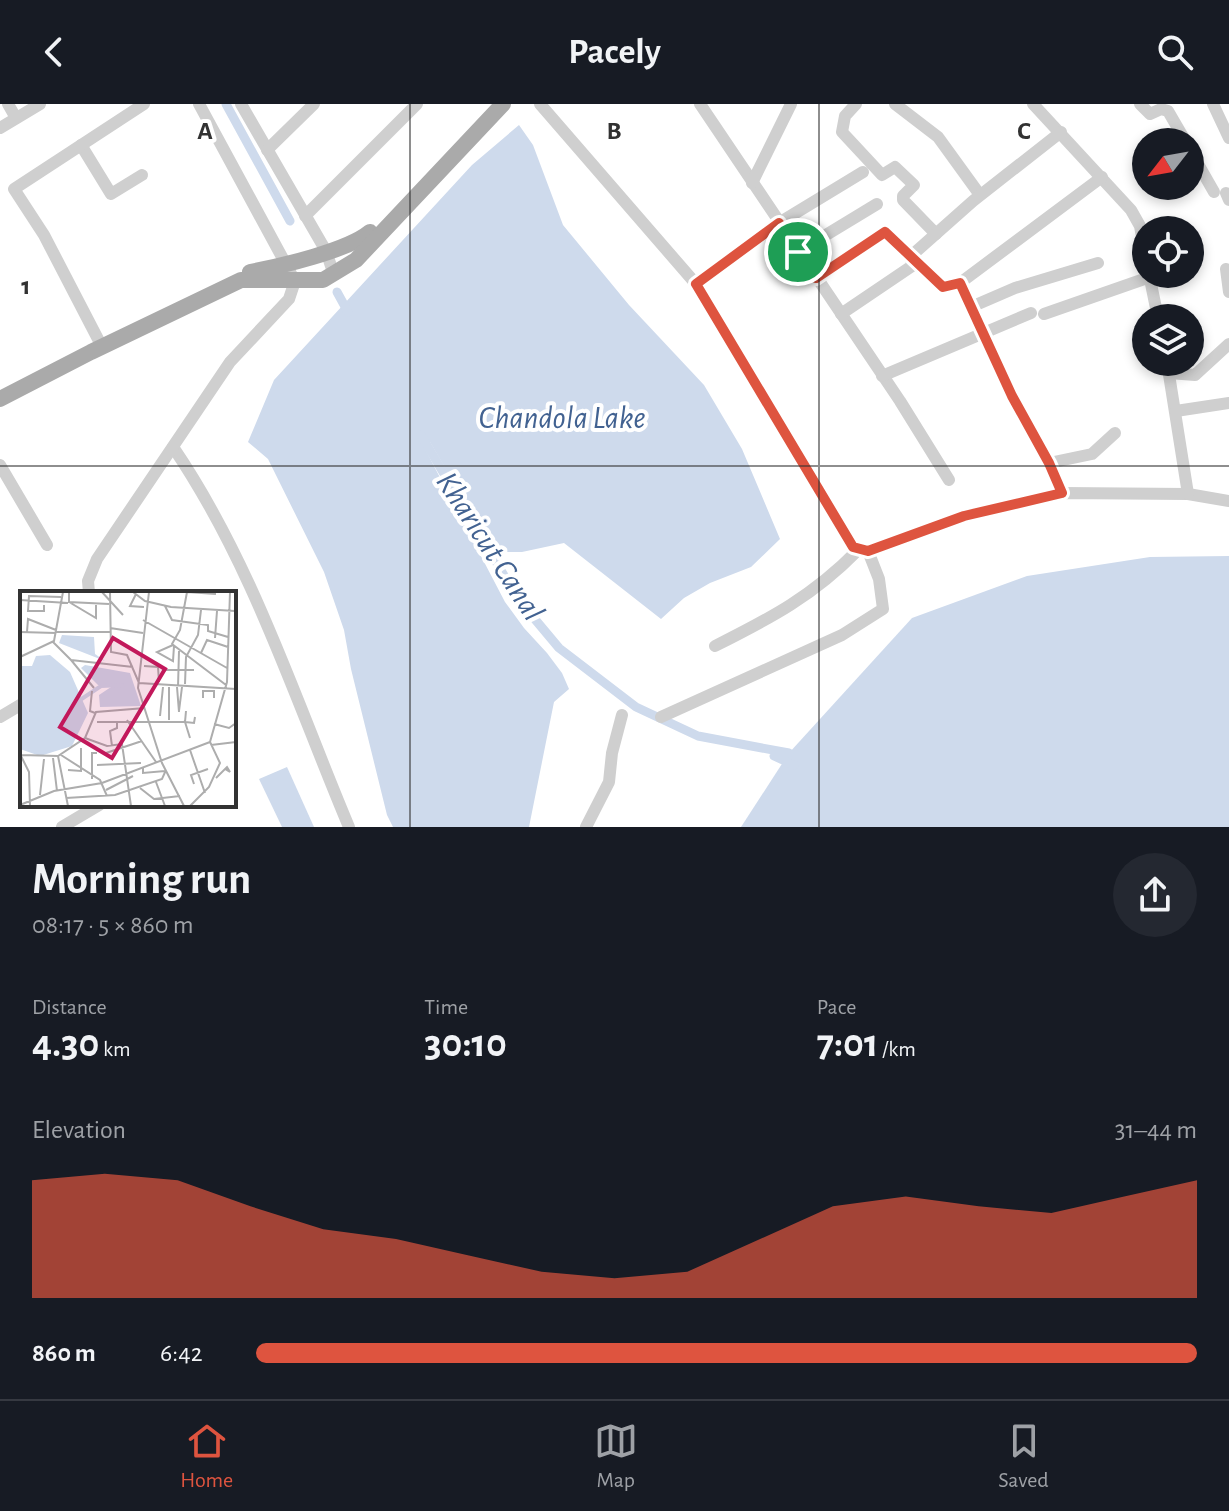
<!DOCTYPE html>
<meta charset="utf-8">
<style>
body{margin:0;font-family:"Alegreya Sans",sans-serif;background:#242831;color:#f1f3f6;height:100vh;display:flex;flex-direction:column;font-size:30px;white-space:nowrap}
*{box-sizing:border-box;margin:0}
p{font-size:26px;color:#9ea1a6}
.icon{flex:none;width:44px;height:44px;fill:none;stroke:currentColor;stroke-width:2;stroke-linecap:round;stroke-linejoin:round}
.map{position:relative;height:723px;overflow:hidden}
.side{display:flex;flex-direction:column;background:#171b24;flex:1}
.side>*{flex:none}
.needle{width:52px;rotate:239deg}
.controls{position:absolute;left:1132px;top:24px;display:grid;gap:16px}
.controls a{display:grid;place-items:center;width:72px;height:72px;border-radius:50%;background:#171b24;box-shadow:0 4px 12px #0003;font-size:40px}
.pin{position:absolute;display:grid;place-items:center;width:68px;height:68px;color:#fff;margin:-34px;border:4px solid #fff;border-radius:50%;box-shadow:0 2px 8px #0007}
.round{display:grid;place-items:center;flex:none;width:84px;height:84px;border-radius:42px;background:#242831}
.head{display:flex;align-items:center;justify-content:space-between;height:136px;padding:0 32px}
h1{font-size:44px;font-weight:600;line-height:60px}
.metrics{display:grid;grid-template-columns:repeat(3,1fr);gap:12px;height:136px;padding:8px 32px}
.metrics div{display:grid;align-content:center}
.metrics b{font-size:40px;font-weight:600}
.metrics small{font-size:22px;font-weight:400}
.metrics p{font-size:22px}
.chart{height:224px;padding:16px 32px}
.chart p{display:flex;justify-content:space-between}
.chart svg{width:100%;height:144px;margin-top:8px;fill:#de543f;opacity:.7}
ul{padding:0 32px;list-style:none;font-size:26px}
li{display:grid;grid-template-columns:128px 96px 1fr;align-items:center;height:60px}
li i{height:20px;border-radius:10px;background:#de543f}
header{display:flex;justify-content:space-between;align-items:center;height:104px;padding:0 32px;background:#171b24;font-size:36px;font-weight:600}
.tabs{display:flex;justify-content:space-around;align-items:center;height:112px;border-top:2px solid #363941;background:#171b24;font-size:22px;color:#9ea1a6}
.tabs a{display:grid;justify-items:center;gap:4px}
.tabs .selected{color:#de543f}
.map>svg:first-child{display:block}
</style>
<header><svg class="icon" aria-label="back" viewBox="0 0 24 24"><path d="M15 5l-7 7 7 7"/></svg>Pacely<svg class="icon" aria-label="search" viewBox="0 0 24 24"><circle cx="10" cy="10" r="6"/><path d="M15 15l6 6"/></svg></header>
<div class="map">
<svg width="1229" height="723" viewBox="0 0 1229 723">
<rect width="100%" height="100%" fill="#fff"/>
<g fill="#cedaec">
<polygon points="519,21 533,41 563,121 629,201 704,281 742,345 780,435 751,463 710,479 684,494 661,515 564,439 522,448 502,448 485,432 430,338 423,341 505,498 524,524 547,549 562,569 569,585 554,598 529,723 393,723 387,711 351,565 344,526 324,468 268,355 248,338 274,276 472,61"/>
<polygon points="1229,452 1229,723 741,723 789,649 912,514 1027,472 1150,453"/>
<polygon points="287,663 314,723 282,723 259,675"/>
</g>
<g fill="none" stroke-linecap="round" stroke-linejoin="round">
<g stroke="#cedaec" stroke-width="9">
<polyline points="226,0 290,117"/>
<polyline points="337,188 348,208"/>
<polyline points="421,331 518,495 559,544 636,603 698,632 789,649 774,652 794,661"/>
</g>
<g stroke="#cfcfcf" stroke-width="12">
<polyline points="8,0 16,14"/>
<polyline points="241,0 326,147 334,171"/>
<polyline points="540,0 696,180 848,437 858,446 868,447 964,412 1062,389 1188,390 1229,397"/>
<polyline points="700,0 900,297 949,376"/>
<polyline points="856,0 845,12 842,28 882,71 895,63 914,81 903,92 903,96 936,130"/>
<polyline points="895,0 938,33 980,91"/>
<polyline points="1033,0 1131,106 1140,122 1146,155"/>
<polyline points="1140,0 1150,10 1161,5 1168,7 1186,38"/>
<polyline points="1213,0 1229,34"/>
<polyline points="0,24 40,0"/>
<polyline points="81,41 111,90 142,71"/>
<polyline points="267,46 314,0"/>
<polyline points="1190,46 1214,88"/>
<polyline points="752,79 791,0"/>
<polyline points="1226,89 1229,96"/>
<polyline points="305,112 417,0"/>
<polyline points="798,148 877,100"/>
<polyline points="1226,165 1229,188"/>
<polyline points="1149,170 1158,214"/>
<polyline points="816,174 885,128 943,183 960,179 1102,73"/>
<polyline points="960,179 1012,292 1049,359 1062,389"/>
<polyline points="696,180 779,119 863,68"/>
<polyline points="971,203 1015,184 1098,159"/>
<polyline points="841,210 912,162 911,152 973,97 1061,28"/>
<polyline points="1044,210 1150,173"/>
<polyline points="99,237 44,131 14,85 144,0"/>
<polyline points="1167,258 1188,390"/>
<polyline points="1169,269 1195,271 1229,240"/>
<polyline points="882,272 1031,209"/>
<polyline points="1176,307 1229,299"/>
<path d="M173 343C252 459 295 595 349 723"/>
<polyline points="1049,359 1092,350 1115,329"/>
<polyline points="0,361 47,441"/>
<polyline points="89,489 88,477 97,455 230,258 289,195 295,177 199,0"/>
<path d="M715 542C771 514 813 492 858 446"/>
<polyline points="0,613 22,600"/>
<polyline points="661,613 842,531 883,505 879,475 868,447"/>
<polyline points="62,723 99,701"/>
<polyline points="586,723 609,678 612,649 622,611"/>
</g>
<g stroke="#aaa" stroke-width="16">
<path d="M250 168C281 162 347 147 370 128"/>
<polyline points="0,295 91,248 241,176 323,176 356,156 503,0"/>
</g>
</g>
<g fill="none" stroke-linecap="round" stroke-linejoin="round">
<g stroke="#fff" stroke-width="16">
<polygon id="route" points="779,119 816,174 885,128 943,183 960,179 1012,292 1049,359 1062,389 964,412 868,447 853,443 696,180"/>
</g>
<use href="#route" stroke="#de543f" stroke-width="10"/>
</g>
<path fill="none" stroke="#323232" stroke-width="2" stroke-opacity="0.55" d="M410 0V723M819 0V723M0 362H1229"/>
<g text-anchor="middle" stroke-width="8" stroke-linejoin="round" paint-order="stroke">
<g font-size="32" font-style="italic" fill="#426291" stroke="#fff">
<text x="562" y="324">Chandola Lake</text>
<text transform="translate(491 442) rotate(57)" y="11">Kharicut Canal</text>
</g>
</g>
<g transform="translate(20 487)">
<rect width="216" height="216" fill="#fff"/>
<path d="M42 44 74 46 75 63 85 70 39 52ZM30 64 50 81 68 122 52 155 20 165 0 158V75H12L16 65ZM65 74 110 82 121 115 80 116 79 104 94 94H78L61 77Z" fill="#cedaec"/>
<path fill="none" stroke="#cedaec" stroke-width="4" d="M60 109 81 95 104 94"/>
<path fill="none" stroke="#adadad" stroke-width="2" d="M49 1V11L89 13M68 1H82L103 24M90 1 91 61 107 64 119 92 216 98M113 1 125 10 151 16 215 20M129 1 118 97 142 172 164 215M167 1 160 39 152 53 206 94M167 1 196 3M116 3 110 15 124 16M0 9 48 12M49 11 76 27V12M24 14V20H8L9 5 41 6M145 15 152 29 188 34V40L208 46M123 29 207 77M90 37 123 42M0 41 36 42M7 41 8 28 36 39M36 41H90M195 47 197 20M33 51 51 69M153 54 137 61 153 70 154 55M181 62 187 49 208 56M0 66 34 50 43 1M124 75 138 76 139 91M143 79H174M165 93 166 66 178 44 181 19M149 96V129M157 96 159 121M158 96 159 60M74 97 51 69 113 76M72 100 70 120 75 122M183 107V100H194V107M159 120 162 96M140 125 143 96M107 129 136 171M77 131H165L166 120M194 133 209 137 216 132M65 147 87 155 102 153 111 215M170 147 165 131 174 132 175 126M191 154 216 151M92 155 90 140 97 137V130M170 159 185 202M86 162 122 150M0 163 9 181 10 215M1 164 38 165 65 147 76 121 125 117M41 164 80 189 87 205M38 165 48 215M33 167 37 200M77 174 121 172M123 176V182L145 180M48 179 61 180V157M196 187 207 176 210 181 205 178M72 188V162H77M136 191 145 215M174 193 171 184 188 178M120 197 134 208 160 205M86 199 113 185M20 204 24 168M46 207 95 204 142 188 146 179M0 214 34 200 82 192 190 151M170 215 189 196 200 172 190 151 207 91 210 1"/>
<path fill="#c2185b" fill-opacity="0.15" stroke="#c2185b" stroke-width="4" d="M93 47 145 78 92 167 40 136Z"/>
<rect width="216" height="216" fill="none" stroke="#323232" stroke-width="4"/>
</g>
<g font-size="26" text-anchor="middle" font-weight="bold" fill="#323232" stroke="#fff" stroke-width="8" stroke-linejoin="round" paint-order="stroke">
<text x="205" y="35">A</text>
<text x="614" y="35">B</text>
<text x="1024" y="35">C</text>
<text x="26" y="190">1</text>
</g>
</svg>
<div class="controls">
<a><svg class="needle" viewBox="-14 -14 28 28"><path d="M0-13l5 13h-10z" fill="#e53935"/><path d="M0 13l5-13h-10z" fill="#9ea1a6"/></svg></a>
<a><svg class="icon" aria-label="locate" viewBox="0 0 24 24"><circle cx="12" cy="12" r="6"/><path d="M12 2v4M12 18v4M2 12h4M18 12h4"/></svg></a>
<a><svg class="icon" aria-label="layers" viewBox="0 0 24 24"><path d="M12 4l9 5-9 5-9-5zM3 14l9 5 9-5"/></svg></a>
</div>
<div class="pin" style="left:798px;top:148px;background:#1e9e55"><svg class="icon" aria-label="arrive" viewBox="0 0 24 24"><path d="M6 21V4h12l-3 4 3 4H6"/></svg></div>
</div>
<section class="side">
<div class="head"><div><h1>Morning run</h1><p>08:17 · 5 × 860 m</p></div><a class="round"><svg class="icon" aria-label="share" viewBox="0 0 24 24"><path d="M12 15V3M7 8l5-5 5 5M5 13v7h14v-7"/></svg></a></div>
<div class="metrics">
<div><p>Distance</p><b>4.30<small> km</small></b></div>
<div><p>Time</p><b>30:10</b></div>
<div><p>Pace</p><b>7:01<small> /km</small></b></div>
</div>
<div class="chart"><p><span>Elevation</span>31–44 m</p>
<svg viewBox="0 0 160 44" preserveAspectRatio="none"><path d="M0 44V8L10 6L20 8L30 16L40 23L50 26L60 31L70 36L80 38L90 36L100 26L110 16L120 13L130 16L140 18L150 13L160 8V44z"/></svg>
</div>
<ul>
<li><b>860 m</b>6:42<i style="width:100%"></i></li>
</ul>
</section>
<nav class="tabs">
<a class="selected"><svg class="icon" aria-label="home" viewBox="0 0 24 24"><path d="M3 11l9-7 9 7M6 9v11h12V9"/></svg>Home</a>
<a><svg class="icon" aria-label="map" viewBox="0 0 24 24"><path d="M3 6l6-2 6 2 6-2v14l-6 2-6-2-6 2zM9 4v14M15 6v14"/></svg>Map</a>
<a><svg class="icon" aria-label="saved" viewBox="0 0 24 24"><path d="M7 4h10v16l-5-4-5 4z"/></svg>Saved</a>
</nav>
